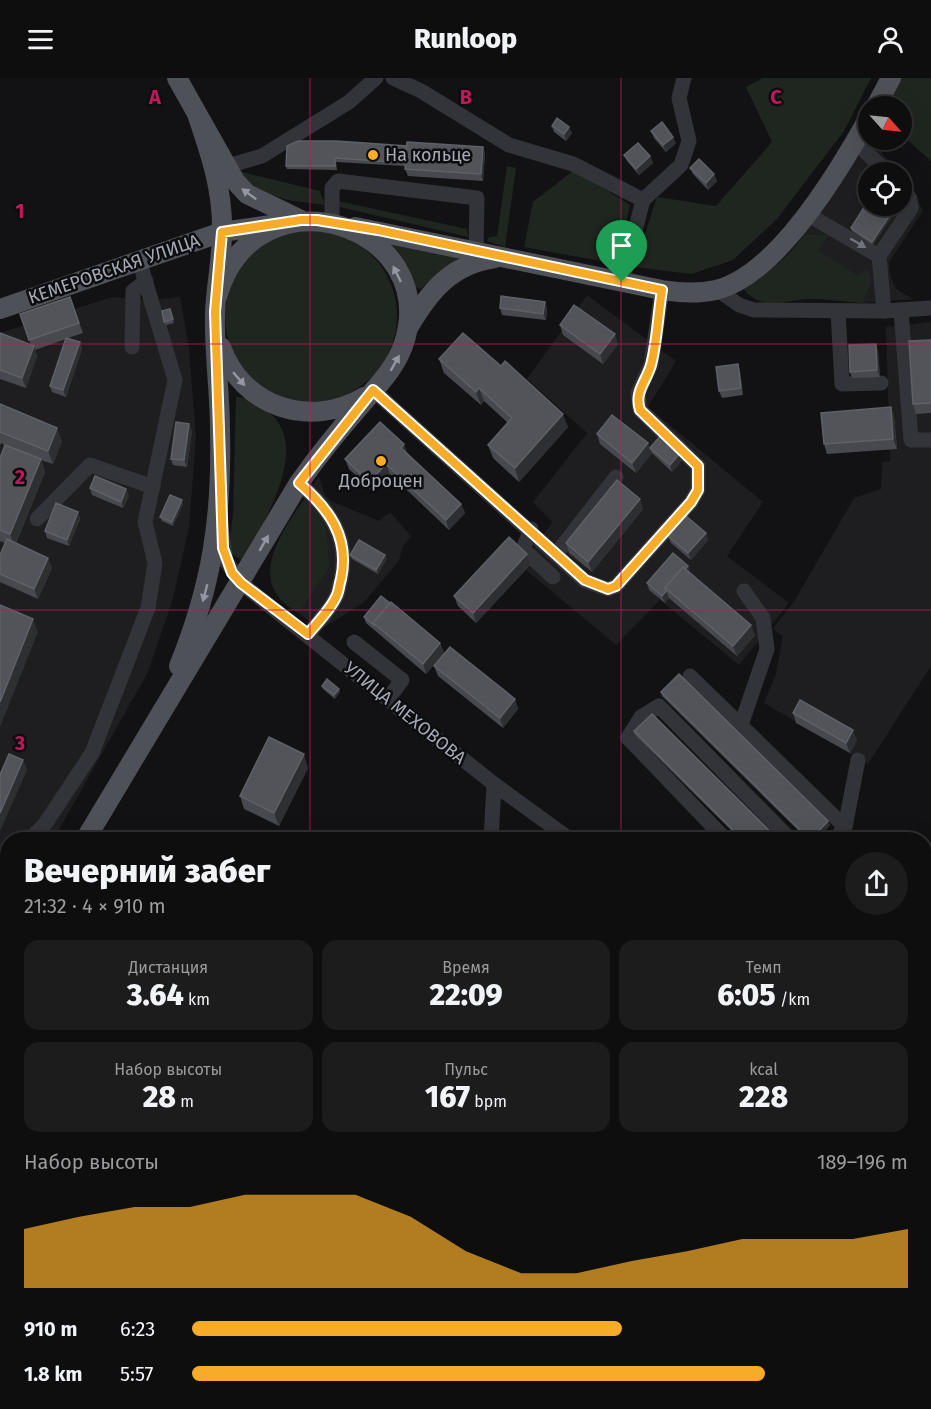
<!DOCTYPE html>
<html lang="ru">
<meta charset="utf-8">
<style>
body{margin:0;font-family:"Fira Sans",sans-serif;background:#1c1c1d;color:#f1f3f6;height:100vh;display:flex;flex-direction:column;font-size:22px;white-space:nowrap}
*{box-sizing:border-box;margin:0}
p{font-size:20px;color:#9b9c9e}
.icon{flex:none;width:33px;height:33px;fill:none;stroke:currentColor;stroke-width:2;stroke-linecap:round;stroke-linejoin:round}
.map{position:relative;flex:1;overflow:hidden}
.drawer{position:absolute;left:0px;top:754px;width:932px;height:578px;display:flex;flex-direction:column;background:#0e0e0f;border-radius:24px 24px 0 0;box-shadow:0 6px 24px #0002,0 0 0 2px #2e2e2f}
.drawer>*{flex:none}
.needle{width:39px;rotate:117deg}
.fabs{position:absolute;left:858px;top:18px;display:grid;gap:12px}
.fabs a{display:grid;place-items:center;width:54px;height:54px;border-radius:50%;background:#0e0e0f;box-shadow:0 6px 24px #0002,0 0 0 2px #2e2e2f;font-size:30px}
.pin{position:absolute;display:grid;place-items:center;width:51px;height:51px;color:#fff;margin:-62px -26px;border-radius:50% 50% 50% 0;rotate:-45deg;box-shadow:0 0 6px #0007}
.pin .icon{rotate:45deg}
.round{display:grid;place-items:center;flex:none;width:63px;height:63px;border-radius:32px;background:#1c1c1d}
.headline{display:flex;align-items:center;justify-content:space-between;height:102px;padding:0 24px}
h1{font-size:33px;font-weight:800;line-height:45px}
.figures{display:grid;grid-template-columns:repeat(3,1fr);gap:9px;height:102px;padding:6px 24px}
.figures div{display:grid;align-content:center;border-radius:15px;background:#1c1c1d;text-align:center}
.figures b{font-size:30px;font-weight:800}
.figures small{font-size:16px;font-weight:400}
.figures p{font-size:16px}
.chart{height:168px;padding:12px 24px}
.chart p{display:flex;justify-content:space-between}
.chart svg{width:100%;height:108px;margin-top:6px;fill:#f6ac28;opacity:.7}
ul{padding:0 24px;list-style:none;font-size:20px}
li{display:grid;grid-template-columns:96px 72px 1fr;align-items:center;height:45px}
li i{height:15px;border-radius:8px;background:#f6ac28}
header{display:flex;justify-content:space-between;align-items:center;height:78px;padding:0 24px;background:#0e0e0f;font-size:27px;font-weight:800}
.map>svg:first-child{display:block}
</style>
<header><svg class="icon" aria-label="menu" viewBox="0 0 24 24"><path d="M4 6h16M4 12h16M4 18h16"/></svg>Runloop<svg class="icon" aria-label="person" viewBox="0 0 24 24"><circle cx="12" cy="8" r="4"/><path d="M4 21q1-7 8-7t8 7"/></svg></header>
<div class="map">
<svg width="931" height="1331" viewBox="0 0 931 1331">
<rect width="100%" height="100%" fill="#121214"/>
<g fill="#1e1e21">
<polygon points="868,58 898,94 868,94 868,128 902,128 902,99 911,108 923,133 889,184 890,197 896,211 913,221 863,225 872,202 868,192 858,197 817,173 829,157 803,157"/>
<polygon points="587,217 676,283 648,329 763,424 727,478 789,525 739,587 660,522 616,567 520,487 553,444 533,424 587,355 527,301"/>
<polygon points="112,219 153,222 180,219 189,270 196,360 189,450 172,524 147,596 53,762 8,762 7,785 0,783 0,255"/>
<polygon points="931,244 931,588 868,686 764,625 776,596 783,558 773,551 795,522 854,420 881,411 882,384 890,383 886,249"/>
<polygon points="319,398 325,417 331,423 379,443 390,434 411,458 402,470 399,483 363,525 320,552 299,535 330,489 319,436 304,421"/>
</g>
<g fill="#1e261f">
<polygon points="763,0 871,0 844,53 777,141 733,182 691,196 634,189 657,119 716,128 772,64 746,9"/>
<polygon points="900,0 931,0 931,83 902,57 902,28 884,28"/>
<polygon points="507,88 516,90 505,169 487,163 489,159 497,158"/>
<polygon points="574,92 630,127 617,186 524,169 533,124"/>
<polygon points="238,93 320,113 325,127 288,122 257,113"/>
<polygon points="338,123 467,151 468,159 340,129"/>
<circle cx="311" cy="238" r="86"/>
<path d="M803 157H829L818 173 858 197 868 191 872 202 863 225C846 224 828 221 811 221 788 221 760 235 742 209 765 197 790 179 803 157Z"/>
<polygon points="397,165 460,179 420,211 414,207 392,171 391,167"/>
<path d="M236 319C250 319 259 326 269 334 311 370 265 438 248 477L242 482 233 477 229 466 233 436Z"/>
<path d="M304 421 319 436 325 446 330 489 299 535C245 507 279 458 304 421Z"/>
</g>
<g fill="none" stroke-linecap="round" stroke-linejoin="round">
<g stroke="#333439" stroke-width="15">
<polyline points="393,0 421,13 509,67 573,86 643,122 681,87 689,63 679,20 684,0"/>
<polyline points="855,64 887,94"/>
<polyline points="224,89 262,78 349,24 376,0"/>
<polyline points="807,136 879,178 911,130 910,121 902,109"/>
<polyline points="332,144 332,110 338,103 477,120 476,174"/>
<polyline points="879,178 884,233"/>
<polyline points="622,204 643,122"/>
<polyline points="718,212 739,227 754,232 884,233 931,230"/>
<polyline points="901,232 911,362 931,362"/>
<polyline points="838,233 842,306 881,305"/>
<polyline points="132,269 133,213 146,203"/>
<polyline points="373,312 585,503 608,511 616,508 691,424 698,412 698,388 640,332 638,315 651,287 662,212"/>
<path d="M299 405C329 431 350 459 341 501 339 507 339 514 336 519 330 532 317 545 308 557"/>
<polyline points="37,441 90,387 153,409"/>
<polyline points="221,450 226,483 241,505 494,706 571,762"/>
<polyline points="531,451 523,471 553,499"/>
<polyline points="557,475 616,399"/>
<polyline points="354,564 402,602 388,621"/>
<polyline points="690,598 845,749"/>
<polyline points="741,647 767,571 763,540 744,513"/>
<polyline points="29,762 45,746 92,675 148,530 155,485 145,444 175,302 139,182"/>
<polyline points="491,762 494,706"/>
<polyline points="726,762 628,660 641,639 659,628 791,762"/>
<polyline points="834,762 845,749 858,682"/>
<polyline points="0,775 8,778"/>
<polyline points="924,984 931,988"/>
<polyline points="0,1010 8,992"/>
<polyline points="0,1242 8,1246"/>
<polyline points="147,1324 159,1331"/>
<polyline points="568,1324 580,1331"/>
<polyline points="892,1324 900,1331"/>
<polyline points="210,1331 214,1324"/>
<polyline points="487,1331 491,1324"/>
</g>
<g stroke="#4f5158" stroke-width="20">
<polyline points="177,0 235,103 247,116 301,142"/>
<polyline points="876,28 891,0"/>
<path d="M355 149 662 212C680 215 698 216 716 212 777 197 839 93 868 41"/>
<polyline points="0,231 222,154 271,147"/>
<path d="M408 250C429 214 451 186 495 180"/>
<path d="M221 269C242 329 310 351 364 319"/>
<path d="M179 588C212 507 222 440 220 353 220 314 214 274 215 235 216 208 222 181 222 154 223 113 211 77 198 39"/>
<path d="M85 762 299 405C318 378 339 352 361 327 377 308 394 292 403 268 445 147 255 85 217 219"/>
<polyline points="0,903 8,891"/>
</g>
</g>
<g fill="#48494f">
<polygon points="552,48 572,55 566,63 554,54"/>
<polygon points="651,53 676,65 666,74 654,60"/>
<polygon points="407,68 483,69 485,76 483,103 408,98 405,91 405,88 336,84 337,92 287,91 286,88"/>
<polygon points="624,77 650,78 653,85 639,97 627,83"/>
<polygon points="690,90 714,96 717,103 708,112 693,96"/>
<polygon points="868,123 873,167 852,153 851,150"/>
<polygon points="70,219 83,255 68,260 80,264 82,271 66,319 52,314 50,308 66,261 35,272 37,278 26,310 0,301 0,255 31,267 20,236"/>
<polygon points="545,224 547,231 546,242 502,237 500,230"/>
<polygon points="170,231 174,245 166,247 164,244"/>
<polygon points="560,247 618,266 603,286 563,257"/>
<polygon points="931,262 931,335 916,336 913,326"/>
<polygon points="878,272 880,299 852,300 850,294"/>
<polygon points="439,281 568,349 519,404 493,380 488,367 508,345 484,323 481,327 444,295"/>
<polygon points="738,286 740,293 743,317 722,320 719,313"/>
<polygon points="0,326 62,363 53,386 41,382 45,394 16,465 48,480 52,490 38,521 0,504 0,477 5,465 0,463 0,380 5,367 1,365 0,368"/>
<polygon points="891,329 894,339 897,371 827,376 824,366"/>
<polygon points="189,346 192,353 187,389 173,387 171,381"/>
<polygon points="597,356 650,370 683,381 672,394 652,375 636,395 600,366"/>
<polygon points="407,375 461,426 465,435 449,452 390,396 373,414 349,391 345,381"/>
<polygon points="90,410 126,411 129,418 123,430 92,417"/>
<polygon points="183,426 173,448 162,443 160,439"/>
<polygon points="643,431 592,494 569,475 566,465"/>
<polygon points="78,434 80,441 69,468 47,460 45,453"/>
<polygon points="706,455 708,462 691,482 671,465 668,458"/>
<polygon points="527,476 531,486 476,545 458,528 454,518"/>
<polygon points="350,477 387,480 378,496 352,481"/>
<polygon points="688,488 690,495 755,557 737,578 669,520 665,525 649,512 647,505"/>
<polygon points="390,525 440,565 444,575 426,596 366,545 364,539"/>
<polygon points="434,588 515,621 518,631 503,650 438,598"/>
<polygon points="322,608 340,614 335,621 323,611"/>
<polygon points="661,614 830,747 815,762 808,762 662,618"/>
<polygon points="793,635 857,662 850,675 796,645"/>
<polygon points="634,653 779,762 741,762 635,657"/>
<polygon points="308,690 279,748 244,731 240,718"/>
<polygon points="0,1091 8,1095 8,1119 0,1114"/>
<polygon points="0,1158 6,1179 0,1175"/>
<polygon points="58,1324 80,1324 76,1331 63,1331 59,1329"/>
</g>
<g fill="#2e2f33">
<polygon points="569,49 572,55 566,63 564,56"/>
<polygon points="673,59 676,65 666,74 663,67"/>
<polygon points="483,69 485,76 483,103 481,96"/>
<polygon points="650,78 653,85 639,97 636,91"/>
<polygon points="714,96 717,103 708,112 706,105"/>
<polygon points="896,128 900,128 873,167 872,164"/>
<polygon points="545,224 547,231 546,242 543,236"/>
<polygon points="615,256 618,266 603,286 600,276"/>
<polygon points="80,264 82,271 66,319 63,312"/>
<polygon points="876,266 878,272 880,299 877,292"/>
<polygon points="34,268 37,278 26,310 22,300"/>
<polygon points="738,286 740,293 743,317 741,310"/>
<polygon points="479,310 484,323 481,327 476,314"/>
<polygon points="891,329 894,339 897,371 893,361"/>
<polygon points="563,336 568,349 519,404 515,390"/>
<polygon points="189,346 192,353 187,389 184,382"/>
<polygon points="57,350 62,363 53,386 48,373"/>
<polygon points="648,365 652,375 636,395 632,385"/>
<polygon points="404,366 408,376 401,370"/>
<polygon points="680,375 683,381 672,394 670,387"/>
<polygon points="41,381 45,394 14,469 10,456"/>
<polygon points="386,386 390,396 373,414 369,404"/>
<polygon points="126,411 129,418 123,430 121,424"/>
<polygon points="640,421 643,431 592,494 588,484"/>
<polygon points="182,422 183,426 173,448 172,444"/>
<polygon points="461,426 465,435 449,452 446,442"/>
<polygon points="78,434 80,441 69,468 67,462"/>
<polygon points="706,455 708,462 691,482 688,475"/>
<polygon points="527,476 531,486 476,545 473,535"/>
<polygon points="385,477 387,480 378,496 376,492"/>
<polygon points="48,480 52,490 38,521 34,511"/>
<polygon points="688,488 690,494 672,516 667,512"/>
<polygon points="666,513 669,520 665,525 662,518"/>
<polygon points="33,541 38,554 0,649 0,624"/>
<polygon points="751,547 755,557 737,578 733,568"/>
<polygon points="440,565 444,575 426,596 423,586"/>
<polygon points="339,611 340,614 335,621 334,617"/>
<polygon points="515,621 518,631 503,650 500,640"/>
<polygon points="853,652 857,662 850,675 846,665"/>
<polygon points="304,676 308,690 279,748 274,735"/>
<polygon points="23,682 27,692 0,753 0,735"/>
<polygon points="828,743 830,747 815,762 810,762"/>
<polygon points="8,1165 8,1176 6,1179 4,1172"/>
<polygon points="8,1280 8,1292 2,1302 0,1295"/>
<polygon points="74,1324 80,1324 76,1331 71,1331 71,1330"/>
<polygon points="277,1324 281,1324 282,1327 280,1331 273,1331"/>
</g>
<g fill="#52545a" stroke="#5e6168" stroke-width="1.5">
<polygon points="557,40 569,49 564,56 552,48"/>
<polygon points="662,44 673,59 663,67 651,53"/>
<polygon points="298,63 336,63 407,68 406,85 335,80 335,88 286,88 287,68"/>
<polygon points="407,64 483,69 481,96 405,91"/>
<polygon points="638,65 650,78 636,91 624,77"/>
<polygon points="699,81 714,96 706,105 690,90"/>
<polygon points="868,123 868,128 896,128 872,164 851,150"/>
<polygon points="501,218 545,224 543,236 500,230"/>
<polygon points="70,219 79,245 29,262 20,236"/>
<polygon points="574,227 615,256 600,276 560,247"/>
<polygon points="170,231 173,241 164,244 162,233"/>
<polygon points="0,255 34,268 22,300 0,292"/>
<polygon points="463,255 501,288 505,283 563,336 515,390 488,367 512,340 479,310 476,314 439,281"/>
<polygon points="66,260 80,264 63,312 50,308"/>
<polygon points="931,262 931,325 913,326 909,263"/>
<polygon points="876,266 877,292 850,294 849,267"/>
<polygon points="738,286 741,310 719,313 716,289"/>
<polygon points="0,326 57,350 48,373 0,354"/>
<polygon points="891,329 893,361 824,366 821,335"/>
<polygon points="612,337 648,365 632,385 597,356"/>
<polygon points="176,344 189,346 184,382 171,381"/>
<polygon points="380,344 404,366 401,370 461,426 446,442 386,386 369,404 345,381"/>
<polygon points="661,357 680,375 670,387 650,370"/>
<polygon points="5,367 41,381 10,456 0,452 0,380"/>
<polygon points="95,398 126,411 121,424 90,410"/>
<polygon points="617,402 640,421 588,484 566,465"/>
<polygon points="170,417 182,422 172,444 160,439"/>
<polygon points="56,425 78,434 67,462 45,453"/>
<polygon points="686,438 706,455 688,475 668,458"/>
<polygon points="509,459 527,476 473,535 454,518"/>
<polygon points="7,461 48,480 34,511 0,496 0,477"/>
<polygon points="359,462 385,477 376,492 350,477"/>
<polygon points="673,475 688,488 685,491 683,489 665,510 666,513 662,518 647,505"/>
<polygon points="683,489 751,547 733,568 665,510"/>
<polygon points="381,518 390,525 373,545 375,548 364,539"/>
<polygon points="391,524 440,565 423,586 373,545"/>
<polygon points="0,527 33,541 0,624"/>
<polygon points="450,569 515,621 500,640 434,588"/>
<polygon points="679,596 828,743 810,762 661,614"/>
<polygon points="327,601 339,611 334,617 322,608"/>
<polygon points="800,622 853,652 846,665 793,635"/>
<polygon points="652,636 779,762 743,762 634,653"/>
<polygon points="269,659 304,676 274,735 240,718"/>
<polygon points="9,676 23,682 0,735 0,697"/>
<polygon points="0,1091 8,1095 7,1113 0,1109"/>
<polygon points="0,1158 8,1163 8,1165 4,1172 0,1170"/>
<polygon points="0,1263 8,1267 8,1280 0,1295"/>
<polygon points="61,1324 74,1324 71,1330"/>
<polygon points="255,1324 277,1324 273,1331 252,1331"/>
<polygon points="669,1324 682,1331 665,1331"/>
</g>
<defs><path id="oneway-solid" d="M-6-.8H1V-3.2L6.5 0L1 3.2V.8H-6Z" transform="scale(1.5)"/></defs>
<g fill="#9297a2">
<use href="#oneway-solid" transform="translate(249 116) rotate(-144)"/>
<use href="#oneway-solid" transform="translate(397 196) rotate(-116)"/>
<use href="#oneway-solid" transform="translate(395 285) rotate(-61)"/>
<use href="#oneway-solid" transform="translate(239 301) rotate(49)"/>
<use href="#oneway-solid" transform="translate(264 465) rotate(-60)"/>
<use href="#oneway-solid" transform="translate(205 515) rotate(105)"/>
</g>
<use fill="#71747d" href="#oneway-solid" transform="translate(858 165) rotate(30)"/>
<g fill="none" stroke-linecap="round" stroke-linejoin="round">
<g stroke="#fff" stroke-width="12">
<path id="route" d="M301 142H317L378 152 662 212C658 236 657 264 651 287 646 304 634 314 640 332L698 388V412L691 424 616 508 608 511 585 502 373 312 299 405C329 431 350 459 341 501 339 507 339 514 336 519 330 532 317 545 308 556L241 505 232 495 223 470 215 234 222 154Z"/>
</g>
<use href="#route" stroke="#f6ac28" stroke-width="8"/>
</g>
<path fill="none" stroke="#c2185b" stroke-width="1.5" stroke-opacity="0.55" d="M310 0V762M621 0V762M0 266H931M0 532H931M0 799H8M924 799H931M0 1065H8M924 1065H931M310 1324V1331M621 1324V1331"/>
<g fill="#f6ac28" stroke="#0d0d0f" stroke-width="2">
<circle cx="373" cy="77" r="6"/>
<circle cx="381" cy="383" r="6"/>
</g>
<g text-anchor="middle" stroke-width="5" stroke-linejoin="round" paint-order="stroke">
<g font-size="18" fill="#a3a9b5" stroke="#0d0d0f" text-anchor="start">
<text x="385" y="83">На кольце</text>
<text x="381" y="409" text-anchor="middle">Доброцен</text>
</g>
<g font-size="18" fill="#a3a9b5" stroke="#0d0d0f">
<text transform="translate(114 191) rotate(-19)" y="6">КЕМЕРОВСКАЯ УЛИЦА</text>
<text transform="translate(405 635) rotate(39)" y="6">УЛИЦА МЕХОВОВА</text>
</g>
</g>
<g font-size="20" text-anchor="middle" font-weight="bold" fill="#c2185b" stroke="#0d0d0f" stroke-width="5" stroke-linejoin="round" paint-order="stroke">
<text x="155" y="26">A</text>
<text x="466" y="26">B</text>
<text x="776" y="26">C</text>
<text x="20" y="140">1</text>
<text x="20" y="406">2</text>
<text x="20" y="672">3</text>
</g>
</svg>
<div class="fabs">
<a><svg class="needle" viewBox="-14 -14 28 28"><path d="M0-13l5 13h-10z" fill="#e53935"/><path d="M0 13l5-13h-10z" fill="#9b9c9e"/></svg></a>
<a><svg class="icon" aria-label="locate" viewBox="0 0 24 24"><circle cx="12" cy="12" r="6"/><path d="M12 2v4M12 18v4M2 12h4M18 12h4"/></svg></a>
</div>
<div class="pin" style="left:622px;top:204px;background:#1e9e55"><svg class="icon" aria-label="arrive" viewBox="0 0 24 24"><path d="M6 21V4h12l-3 4 3 4H6"/></svg></div>
<section class="drawer">
<div class="headline"><div><h1>Вечерний забег</h1><p>21:32 · 4 × 910 m</p></div><a class="round"><svg class="icon" aria-label="share" viewBox="0 0 24 24"><path d="M12 15V3M7 8l5-5 5 5M5 13v7h14v-7"/></svg></a></div>
<div class="figures">
<div><p>Дистанция</p><b>3.64<small> km</small></b></div>
<div><p>Время</p><b>22:09</b></div>
<div><p>Темп</p><b>6:05<small> /km</small></b></div>
</div>
<div class="figures">
<div><p>Набор высоты</p><b>28<small> m</small></b></div>
<div><p>Пульс</p><b>167<small> bpm</small></b></div>
<div><p>kcal</p><b>228</b></div>
</div>
<div class="chart"><p><span>Набор высоты</span>189–196 m</p>
<svg viewBox="0 0 160 44" preserveAspectRatio="none"><path d="M0 44V20L10 15L20 11L30 11L40 6L50 6L60 6L70 15L80 29L90 38L100 38L110 33L120 29L130 24L140 24L150 24L160 20V44z"/></svg>
</div>
<ul>
<li><b>910 m</b>6:23<i style="width:60%"></i></li>
<li><b>1.8 km</b>5:57<i style="width:80%"></i></li>
</ul>
</section>
</div>
